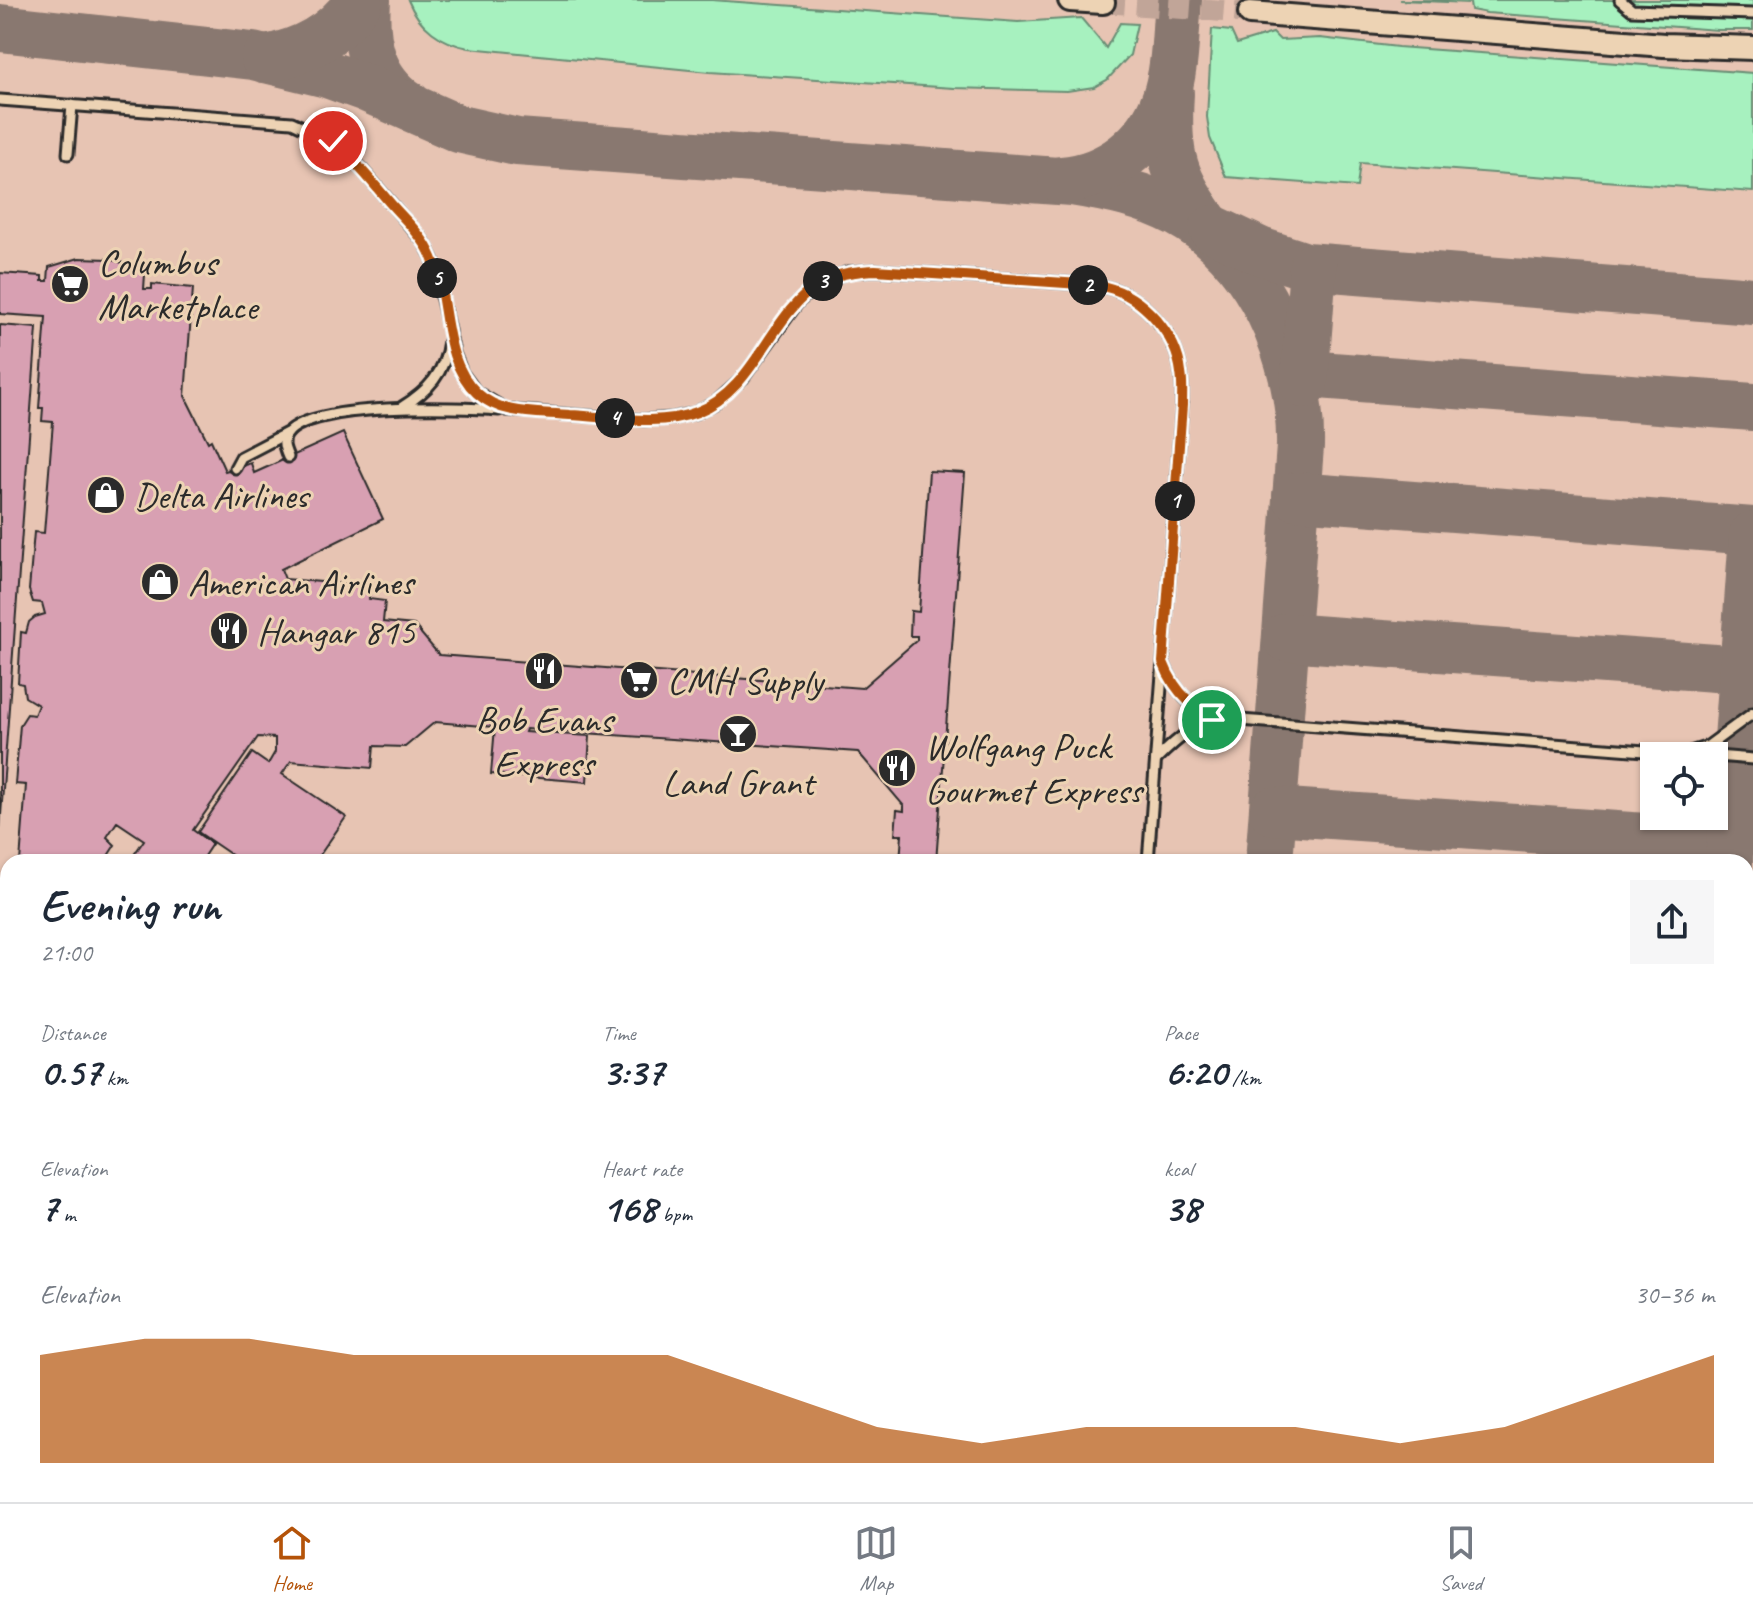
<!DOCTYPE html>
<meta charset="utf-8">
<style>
body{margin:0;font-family:Caveat,sans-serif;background:#f6f6f7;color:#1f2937;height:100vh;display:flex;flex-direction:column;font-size:30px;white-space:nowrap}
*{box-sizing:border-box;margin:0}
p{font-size:26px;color:#747a83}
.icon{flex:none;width:44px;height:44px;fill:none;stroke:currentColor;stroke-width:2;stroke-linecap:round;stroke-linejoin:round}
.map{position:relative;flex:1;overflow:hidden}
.side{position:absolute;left:0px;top:854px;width:1754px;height:648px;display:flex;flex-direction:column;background:#fff;border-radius:24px 24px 0 0;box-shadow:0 2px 6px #0004}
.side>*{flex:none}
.controls{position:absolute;left:1640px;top:742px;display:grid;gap:16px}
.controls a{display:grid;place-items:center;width:88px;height:88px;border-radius:0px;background:#fff;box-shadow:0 2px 6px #0004;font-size:40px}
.pin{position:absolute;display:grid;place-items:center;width:68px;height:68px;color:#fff;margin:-34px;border:4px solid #fff;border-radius:50%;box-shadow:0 2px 8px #0007}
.km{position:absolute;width:40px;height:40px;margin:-20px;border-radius:50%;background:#222;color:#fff;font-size:22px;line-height:40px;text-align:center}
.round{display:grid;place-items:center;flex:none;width:84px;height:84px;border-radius:0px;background:#f6f6f7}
.head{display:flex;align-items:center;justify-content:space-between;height:136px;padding:0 40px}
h1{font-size:44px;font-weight:600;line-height:60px}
.metrics{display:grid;grid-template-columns:repeat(3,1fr);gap:12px;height:136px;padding:8px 40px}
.metrics div{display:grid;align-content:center}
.metrics b{font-size:40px;font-weight:600}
.metrics small{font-size:22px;font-weight:400}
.metrics p{font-size:22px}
.chart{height:224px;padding:16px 40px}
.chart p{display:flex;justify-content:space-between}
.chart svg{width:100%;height:144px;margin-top:8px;fill:#b45309;opacity:.7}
.tabs{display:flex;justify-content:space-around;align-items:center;height:112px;border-top:2px solid #e0e1e3;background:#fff;font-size:22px;color:#747a83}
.tabs a{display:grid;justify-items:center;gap:4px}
.tabs .on{color:#b45309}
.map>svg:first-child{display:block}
</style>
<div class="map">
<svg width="1753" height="1502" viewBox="0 0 1753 1502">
<rect width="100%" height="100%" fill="#e7c4b3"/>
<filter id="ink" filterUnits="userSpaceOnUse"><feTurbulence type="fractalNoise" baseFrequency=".0125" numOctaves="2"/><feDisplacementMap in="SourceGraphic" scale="16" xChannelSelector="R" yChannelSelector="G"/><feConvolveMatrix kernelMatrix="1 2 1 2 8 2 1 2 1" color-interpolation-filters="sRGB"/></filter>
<g filter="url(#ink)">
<g fill="#a7f1bf" stroke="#698e75" stroke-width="2">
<path d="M408 0H712L1018 22 1081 18 1106 48 1120 23 1137 24 1130 55 1107 80 1094 87 1067 91 954 88 710 72 469 48C441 43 419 27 408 0Z"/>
<polygon points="1399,0 1753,0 1753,30 1718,30 1487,13 1471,10 1470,3"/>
<polygon points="1212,29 1231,31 1237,44 1273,33 1280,40 1320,38 1398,47 1753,73 1753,192 1360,163 1357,187 1226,177 1210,138 1207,117"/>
<polygon points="0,1347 8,1348 8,1459 5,1460 5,1480 0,1480"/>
<polygon points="1746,1429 1753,1429 1753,1502 1624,1502 1624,1494 1746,1494"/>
<polygon points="579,1494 1148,1494 1142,1502 619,1502"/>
<polygon points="1301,1494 1476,1494 1475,1502 1302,1502"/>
</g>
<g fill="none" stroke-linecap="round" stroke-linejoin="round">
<g stroke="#89786f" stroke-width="48">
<path d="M367 0C364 42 371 79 408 104"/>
<path d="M0 28 253 56 327 74 366 88 459 129 517 142 1072 182C1109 188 1145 195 1178 213 1258 255 1302 359 1300 446L1269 862"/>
<path d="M265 59C304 52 337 34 359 0"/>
<path d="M1170 93C1166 158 1173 177 1210 229"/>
<path d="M1062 180C1109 176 1149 145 1165 100 1176 69 1175 32 1178 0"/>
<polyline points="1213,229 1260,251 1306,266 1753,301"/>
<polyline points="1305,374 1753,407"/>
<polyline points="1304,384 1313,267"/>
<polyline points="1296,496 1753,531"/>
<polyline points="1286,637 1743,670"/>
<polyline points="1273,811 1731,843"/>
<polyline points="1729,862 1753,535"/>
<polyline points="0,1297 8,1297"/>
<polyline points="1746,1352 1753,1354"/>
<polyline points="355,1494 361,1502"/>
<polyline points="283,1502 292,1494"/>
<polyline points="1221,1502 1223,1494"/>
<polyline points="1551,1502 1551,1494"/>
</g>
</g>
<g fill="#d8a0b2" stroke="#2b2b2b" stroke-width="2">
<polygon points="79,258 110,259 129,265 145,274 144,289 152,289 152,284 193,288 185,396 208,442 211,440 225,471 251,463 254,473 343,433 383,519 281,569 285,579 370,586 369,599 385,601 383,622 414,625 439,655 862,688 917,640 917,636 910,636 911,611 919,612 929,471 965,473 936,862 900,862 902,835 895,835 897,810 904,811 904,806 858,752 526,729 525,732 590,736 587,782 491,774 495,727 435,722 405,747 374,746 372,768 291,761 282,774 346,817 315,862 242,862 198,832 252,753 268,764 275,752 275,738 258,737 193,830 212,844 200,862 129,862 144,840 117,822 107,837 115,845 104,862 20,862 26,785 15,784 20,725 27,714 34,715 38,705 25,697 23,684 18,683 21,632 26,633 29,622 35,617 45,614 42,603 33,602 29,590 34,532 44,533 53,422 42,421 43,408 39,408 46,317 0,314 0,273 42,276 42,281 48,281 49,267"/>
<polygon points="0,325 37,328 0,829"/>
<polygon points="7,895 8,895 8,1060 0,1060 0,909 7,909"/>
</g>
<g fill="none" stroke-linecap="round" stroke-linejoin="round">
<polyline stroke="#c1a598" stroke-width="22" stroke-dasharray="22 11" stroke-linecap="butt" points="1103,2 1250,13"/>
<g stroke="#2b2b2b" stroke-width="15">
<g id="service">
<polyline points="1620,0 1632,10 1753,14"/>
<path d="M0 100 292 122 333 141 352 158 424 242 433 259 454 353 462 373 476 392 507 410 644 420 673 418 695 413 715 403 743 378 798 302 822 282 848 272 875 270 1080 284C1089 285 1098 285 1106 287 1143 296 1177 335 1181 373 1183 384 1182 395 1182 405L1148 862"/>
<polyline points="68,154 72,105"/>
<path d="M402 407C428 391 445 373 449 341"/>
<path d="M288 457C285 450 281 441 287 434 310 402 460 407 499 410"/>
<polyline points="235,468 241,457 287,433"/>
<path d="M1164 664C1174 689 1192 712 1219 718"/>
<polyline points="1692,754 1753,759"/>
<path d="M1156 760C1177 739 1195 722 1227 719L1684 754 1708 746 1753 713"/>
<polyline points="0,1216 8,1216"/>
</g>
</g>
<g stroke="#2b2b2b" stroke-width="28">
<g id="tertiary">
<polyline points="1070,0 1103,2"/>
<polyline points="1250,13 1664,45 1753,48"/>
</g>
</g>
<use href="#service" stroke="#edd3b4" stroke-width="9"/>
<use href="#tertiary" stroke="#edd3b4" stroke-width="22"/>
</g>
</g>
<g fill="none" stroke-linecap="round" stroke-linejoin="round" filter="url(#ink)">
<g stroke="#fff" stroke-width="16">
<path id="route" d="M333 141C355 160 372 182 391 204 404 219 420 233 429 251 451 293 439 358 477 393 502 416 538 412 570 415 611 417 658 427 697 412 757 389 769 314 822 282 838 273 857 271 875 270L1080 284C1089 285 1098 285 1106 287 1143 296 1177 335 1181 373 1183 384 1182 395 1182 405L1163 662C1175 693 1194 712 1227 719L1212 720"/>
</g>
<use href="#route" stroke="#b45309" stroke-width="10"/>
</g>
<defs>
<g id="supermarket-disc" transform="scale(2)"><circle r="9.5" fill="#2b2b2b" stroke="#edd3b4"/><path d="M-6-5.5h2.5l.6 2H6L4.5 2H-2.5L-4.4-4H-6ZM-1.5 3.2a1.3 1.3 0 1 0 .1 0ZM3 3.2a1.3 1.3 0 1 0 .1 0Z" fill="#fff"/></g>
<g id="shop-disc" transform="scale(2)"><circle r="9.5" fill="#2b2b2b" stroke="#edd3b4"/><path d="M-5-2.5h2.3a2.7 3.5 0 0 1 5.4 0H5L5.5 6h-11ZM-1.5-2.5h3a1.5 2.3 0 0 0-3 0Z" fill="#fff"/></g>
<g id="restaurant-disc" transform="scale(2)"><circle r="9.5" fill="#2b2b2b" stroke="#edd3b4"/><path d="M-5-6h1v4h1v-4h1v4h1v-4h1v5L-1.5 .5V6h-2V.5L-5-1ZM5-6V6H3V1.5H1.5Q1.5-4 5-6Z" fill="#fff"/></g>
<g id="bar-disc" transform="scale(2)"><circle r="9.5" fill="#2b2b2b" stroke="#edd3b4"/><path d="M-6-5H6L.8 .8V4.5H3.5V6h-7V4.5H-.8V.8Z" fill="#fff"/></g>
</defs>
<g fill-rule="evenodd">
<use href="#supermarket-disc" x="70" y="284"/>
<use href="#shop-disc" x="106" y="495"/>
<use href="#shop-disc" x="160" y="582"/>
<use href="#restaurant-disc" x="229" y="631"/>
<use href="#restaurant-disc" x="544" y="671"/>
<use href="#supermarket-disc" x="639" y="680"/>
<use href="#bar-disc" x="738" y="734"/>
<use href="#restaurant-disc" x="897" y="768"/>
</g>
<g text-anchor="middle" stroke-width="6" stroke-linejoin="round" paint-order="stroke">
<g font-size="38" fill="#2b2b2b" stroke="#edd3b4" text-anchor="start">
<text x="98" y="275">Columbus<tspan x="98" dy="44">Marketplace</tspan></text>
<text x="134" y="508">Delta Airlines</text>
<text x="188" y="595">American Airlines</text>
<text x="257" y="644">Hangar 815</text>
<text x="667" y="693">CMH Supply</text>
<text x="544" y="732" text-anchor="middle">Bob Evans<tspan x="544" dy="44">Express</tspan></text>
<text x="925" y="759">Wolfgang Puck<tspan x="925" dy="44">Gourmet Express</tspan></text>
<text x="738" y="795" text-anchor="middle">Land Grant</text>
</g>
</g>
</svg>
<div class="controls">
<a><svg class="icon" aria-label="locate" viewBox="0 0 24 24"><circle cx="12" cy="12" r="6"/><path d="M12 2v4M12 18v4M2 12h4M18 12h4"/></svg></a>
</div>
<div class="pin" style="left:1212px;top:720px;background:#1e9e55"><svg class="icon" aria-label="arrive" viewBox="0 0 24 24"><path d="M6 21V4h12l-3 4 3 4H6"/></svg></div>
<div class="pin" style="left:333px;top:141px;background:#d93025"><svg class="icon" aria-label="check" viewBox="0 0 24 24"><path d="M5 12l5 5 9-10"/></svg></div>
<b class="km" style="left:1175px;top:501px">1</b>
<b class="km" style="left:1088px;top:285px">2</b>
<b class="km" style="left:823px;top:281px">3</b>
<b class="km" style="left:615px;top:418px">4</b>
<b class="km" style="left:437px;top:278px">5</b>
<section class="side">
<div class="head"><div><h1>Evening run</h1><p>21:00</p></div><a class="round"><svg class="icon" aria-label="share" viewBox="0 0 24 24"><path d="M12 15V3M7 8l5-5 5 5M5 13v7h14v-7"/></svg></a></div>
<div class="metrics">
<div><p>Distance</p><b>0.57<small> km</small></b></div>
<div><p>Time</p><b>3:37</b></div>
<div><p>Pace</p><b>6:20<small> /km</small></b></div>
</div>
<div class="metrics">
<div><p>Elevation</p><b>7<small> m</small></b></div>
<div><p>Heart rate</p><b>168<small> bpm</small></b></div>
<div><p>kcal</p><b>38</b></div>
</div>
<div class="chart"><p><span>Elevation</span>30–36 m</p>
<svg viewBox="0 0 160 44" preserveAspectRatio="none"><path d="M0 44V11L10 6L20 6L30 11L40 11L50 11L60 11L70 22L80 33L90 38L100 33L110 33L120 33L130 38L140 33L150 22L160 11V44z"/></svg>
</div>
</section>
</div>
<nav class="tabs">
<a class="on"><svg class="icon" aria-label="home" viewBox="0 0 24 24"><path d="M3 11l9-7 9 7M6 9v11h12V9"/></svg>Home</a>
<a><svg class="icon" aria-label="map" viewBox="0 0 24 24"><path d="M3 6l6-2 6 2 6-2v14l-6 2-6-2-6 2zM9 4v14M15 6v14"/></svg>Map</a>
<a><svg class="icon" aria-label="saved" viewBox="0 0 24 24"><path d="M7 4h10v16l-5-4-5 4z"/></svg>Saved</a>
</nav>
